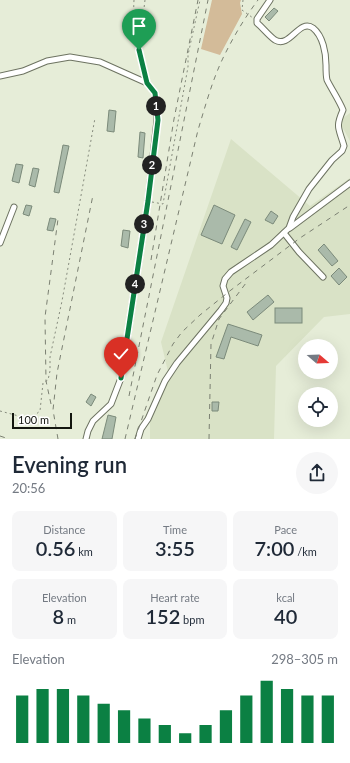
<!DOCTYPE html>
<meta charset="utf-8">
<style>
body{margin:0;font-family:Lato,sans-serif;background:#f6f6f7;color:#1f2937;height:100vh;display:flex;flex-direction:column;font-size:15px;white-space:nowrap}
*{box-sizing:border-box;margin:0}
p{font-size:13px;color:#747a83}
.icon{flex:none;width:22px;height:22px;fill:none;stroke:currentColor;stroke-width:2;stroke-linecap:round;stroke-linejoin:round}
.map{position:relative;height:439px;overflow:hidden}
.sheet{display:flex;flex-direction:column;background:#fff;flex:1}
.sheet>*{flex:none}
.needle{width:26px;rotate:109deg}
.controls{position:absolute;left:298px;top:339px;display:grid;gap:8px}
.controls a{display:grid;place-items:center;width:40px;height:40px;border-radius:50%;background:#fff;box-shadow:0 4px 16px #0002;font-size:20px}
.scale{position:absolute;left:12px;bottom:10px;width:60px;box-sizing:border-box;padding-left:4px;border:2px solid #13160f;border-top:0;font-size:11px;line-height:14px;white-space:nowrap;color:#13160f;-webkit-text-stroke:3px #fff;paint-order:stroke}
.pin{position:absolute;display:grid;place-items:center;width:34px;height:34px;color:#fff;margin:-41px -17px;border-radius:50% 50% 50% 0;rotate:-45deg;box-shadow:0 0 4px #0007}
.pin .icon{rotate:45deg}
.km{position:absolute;width:20px;height:20px;margin:-10px;border-radius:50%;background:#222;color:#fff;font-size:11px;line-height:20px;text-align:center}
.round{display:grid;place-items:center;flex:none;width:42px;height:42px;border-radius:21px;background:#f6f6f7}
.summary{display:flex;align-items:center;justify-content:space-between;height:68px;padding:0 12px}
h1{font-size:22px;font-weight:600;line-height:30px}
.metrics{display:grid;grid-template-columns:repeat(3,1fr);gap:6px;height:68px;padding:4px 12px}
.metrics div{display:grid;align-content:center;border-radius:8px;background:#f6f6f7;text-align:center}
.metrics b{font-size:20px;font-weight:600}
.metrics small{font-size:11px;font-weight:400}
.metrics p{font-size:11px}
.chart{height:112px;padding:8px 12px}
.chart p{display:flex;justify-content:space-between}
.chart svg{width:100%;height:72px;margin-top:4px;stroke:#0b8043;stroke-width:6}
.map>svg:first-child{display:block}
</style>
<div class="map">
<svg width="350" height="439" viewBox="0 0 350 439">
<rect width="100%" height="100%" fill="#e6edd8"/>
<g fill="#d9e2c6">
<polygon points="350,113 350,141 339,121"/>
<polygon points="231,139 310,206 350,178 350,314 324,317 276,366 274,439 150,439 150,422 169,376 161,342"/>
</g>
<polygon fill="#d3bb99" points="212,0 241,0 240,3 242,14 220,55 201,49"/>
<g fill="#aabaaa" stroke="#7b8a7a">
<polygon points="274,8 278,11 269,21 265,17"/>
<polygon points="109,110 116,111 114,132 107,131"/>
<polygon points="140,132 145,133 143,158 138,157"/>
<polygon points="63,145 69,146 59,193 54,192"/>
<polygon points="16,164 23,165 19,183 12,181"/>
<polygon points="33,168 39,169 35,187 29,185"/>
<polygon points="26,205 32,206 29,216 23,214"/>
<polygon points="214,205 235,215 222,244 201,235"/>
<polygon points="271,211 278,216 273,224 265,220"/>
<polygon points="50,218 56,219 53,231 47,230"/>
<polygon points="245,219 251,222 237,250 231,247"/>
<polygon points="123,230 130,231 128,248 121,246"/>
<polygon points="324,244 338,261 332,266 318,250"/>
<polygon points="339,268 347,277 339,285 331,276"/>
<polygon points="268,295 274,302 253,320 247,312"/>
<rect x="275" y="308" width="27" height="15"/>
<polygon points="228,324 262,335 258,346 231,337 224,359 216,357"/>
<polygon points="91,394 96,397 91,406 86,402"/>
<polygon points="212,402 219,402 218,411 212,411"/>
<polygon points="108,415 116,417 112,439 102,439"/>
</g>
<g fill="none" stroke-linecap="round" stroke-linejoin="round">
<g stroke="#6d7361" stroke-width="7">
<g id="minor">
<polyline points="0,76 23,71 47,61 70,57 100,62 147,83 155,93 157,120 148,201 121,378 111,404 93,421 88,431 86,439"/>
<polyline points="290,228 350,183"/>
<polyline points="284,233 299,252 323,277"/>
<polyline points="0,243 14,207"/>
<path d="M138 439 141 429 148 419 165 381 177 363 221 310 226 303 227 298 223 286 225 279 231 272 271 245 289 228 293 217 309 189 332 160 342 151 344 146C339 128 335 128 343 110 339 100 332 90 327 80 326 76 326 70 326 65 326 53 323 36 313 28 299 18 290 49 275 40 269 36 263 28 257 23V19L270 0"/>
</g>
</g>
<g stroke="#868b7d" stroke-width="1" stroke-dasharray="2 3" stroke-linecap="butt">
<path d="M134 0C133 15 135 26 139 41"/>
<polyline points="243,0 242,10 253,18"/>
<polyline points="145,76 139,50 145,0"/>
<polyline points="152,202 163,204 188,67 188,55 200,0"/>
<polyline points="0,411 30,419 40,411 43,383 48,380 50,371 50,357 62,301 95,118"/>
</g>
<use href="#minor" stroke="#fff" stroke-width="5"/>
<g stroke="#7b8072" stroke-width="1" stroke-dasharray="5 5" stroke-linecap="butt">
<polyline points="151,260 174,119 198,0"/>
<polyline points="129,396 208,0"/>
<polyline points="51,404 46,381 45,317 58,219"/>
<polyline points="0,436 9,439"/>
<polyline points="58,439 53,410 57,373 93,195"/>
<path d="M125 439 198 130C206 104 213 77 226 52 235 34 246 16 258 0"/>
<polyline points="135,439 157,375 173,344 182,332 200,315 231,290 300,238 350,205"/>
<polyline points="209,439 211,344 219,319 246,283"/>
</g>
</g>
<g fill="none" stroke-linecap="round" stroke-linejoin="round">
<g stroke="#fff" stroke-width="8">
<polyline id="route" points="121,378 148,201 158,120 155,93 147,83 139,50"/>
</g>
<use href="#route" stroke="#0b8043" stroke-width="5"/>
</g>
</svg>
<div class="controls">
<a><svg class="needle" viewBox="-14 -14 28 28"><path d="M0-13l5 13h-10z" fill="#e53935"/><path d="M0 13l5-13h-10z" fill="#747a83"/></svg></a>
<a><svg class="icon" aria-label="locate" viewBox="0 0 24 24"><circle cx="12" cy="12" r="6"/><path d="M12 2v4M12 18v4M2 12h4M18 12h4"/></svg></a>
</div>
<div class="scale">100 m</div>
<div class="pin" style="left:139px;top:50px;background:#1e9e55"><svg class="icon" aria-label="arrive" viewBox="0 0 24 24"><path d="M6 21V4h12l-3 4 3 4H6"/></svg></div>
<div class="pin" style="left:121px;top:378px;background:#d93025"><svg class="icon" aria-label="check" viewBox="0 0 24 24"><path d="M5 12l5 5 9-10"/></svg></div>
<b class="km" style="left:156px;top:106px">1</b>
<b class="km" style="left:152px;top:165px">2</b>
<b class="km" style="left:144px;top:224px">3</b>
<b class="km" style="left:135px;top:284px">4</b>
</div>
<section class="sheet">
<div class="summary"><div><h1>Evening run</h1><p>20:56</p></div><a class="round"><svg class="icon" aria-label="share" viewBox="0 0 24 24"><path d="M12 15V3M7 8l5-5 5 5M5 13v7h14v-7"/></svg></a></div>
<div class="metrics">
<div><p>Distance</p><b>0.56<small> km</small></b></div>
<div><p>Time</p><b>3:55</b></div>
<div><p>Pace</p><b>7:00<small> /km</small></b></div>
</div>
<div class="metrics">
<div><p>Elevation</p><b>8<small> m</small></b></div>
<div><p>Heart rate</p><b>152<small> bpm</small></b></div>
<div><p>kcal</p><b>40</b></div>
</div>
<div class="chart"><p><span>Elevation</span>298–305 m</p>
<svg viewBox="0 0 160 44" preserveAspectRatio="none"><path d="M5 44V15M15 44V11M25 44V11M35 44V15M45 44V20M55 44V24M65 44V29M75 44V33M85 44V38M95 44V33M105 44V24M115 44V15M125 44V6M135 44V11M145 44V15M155 44V15"/></svg>
</div>
</section>
